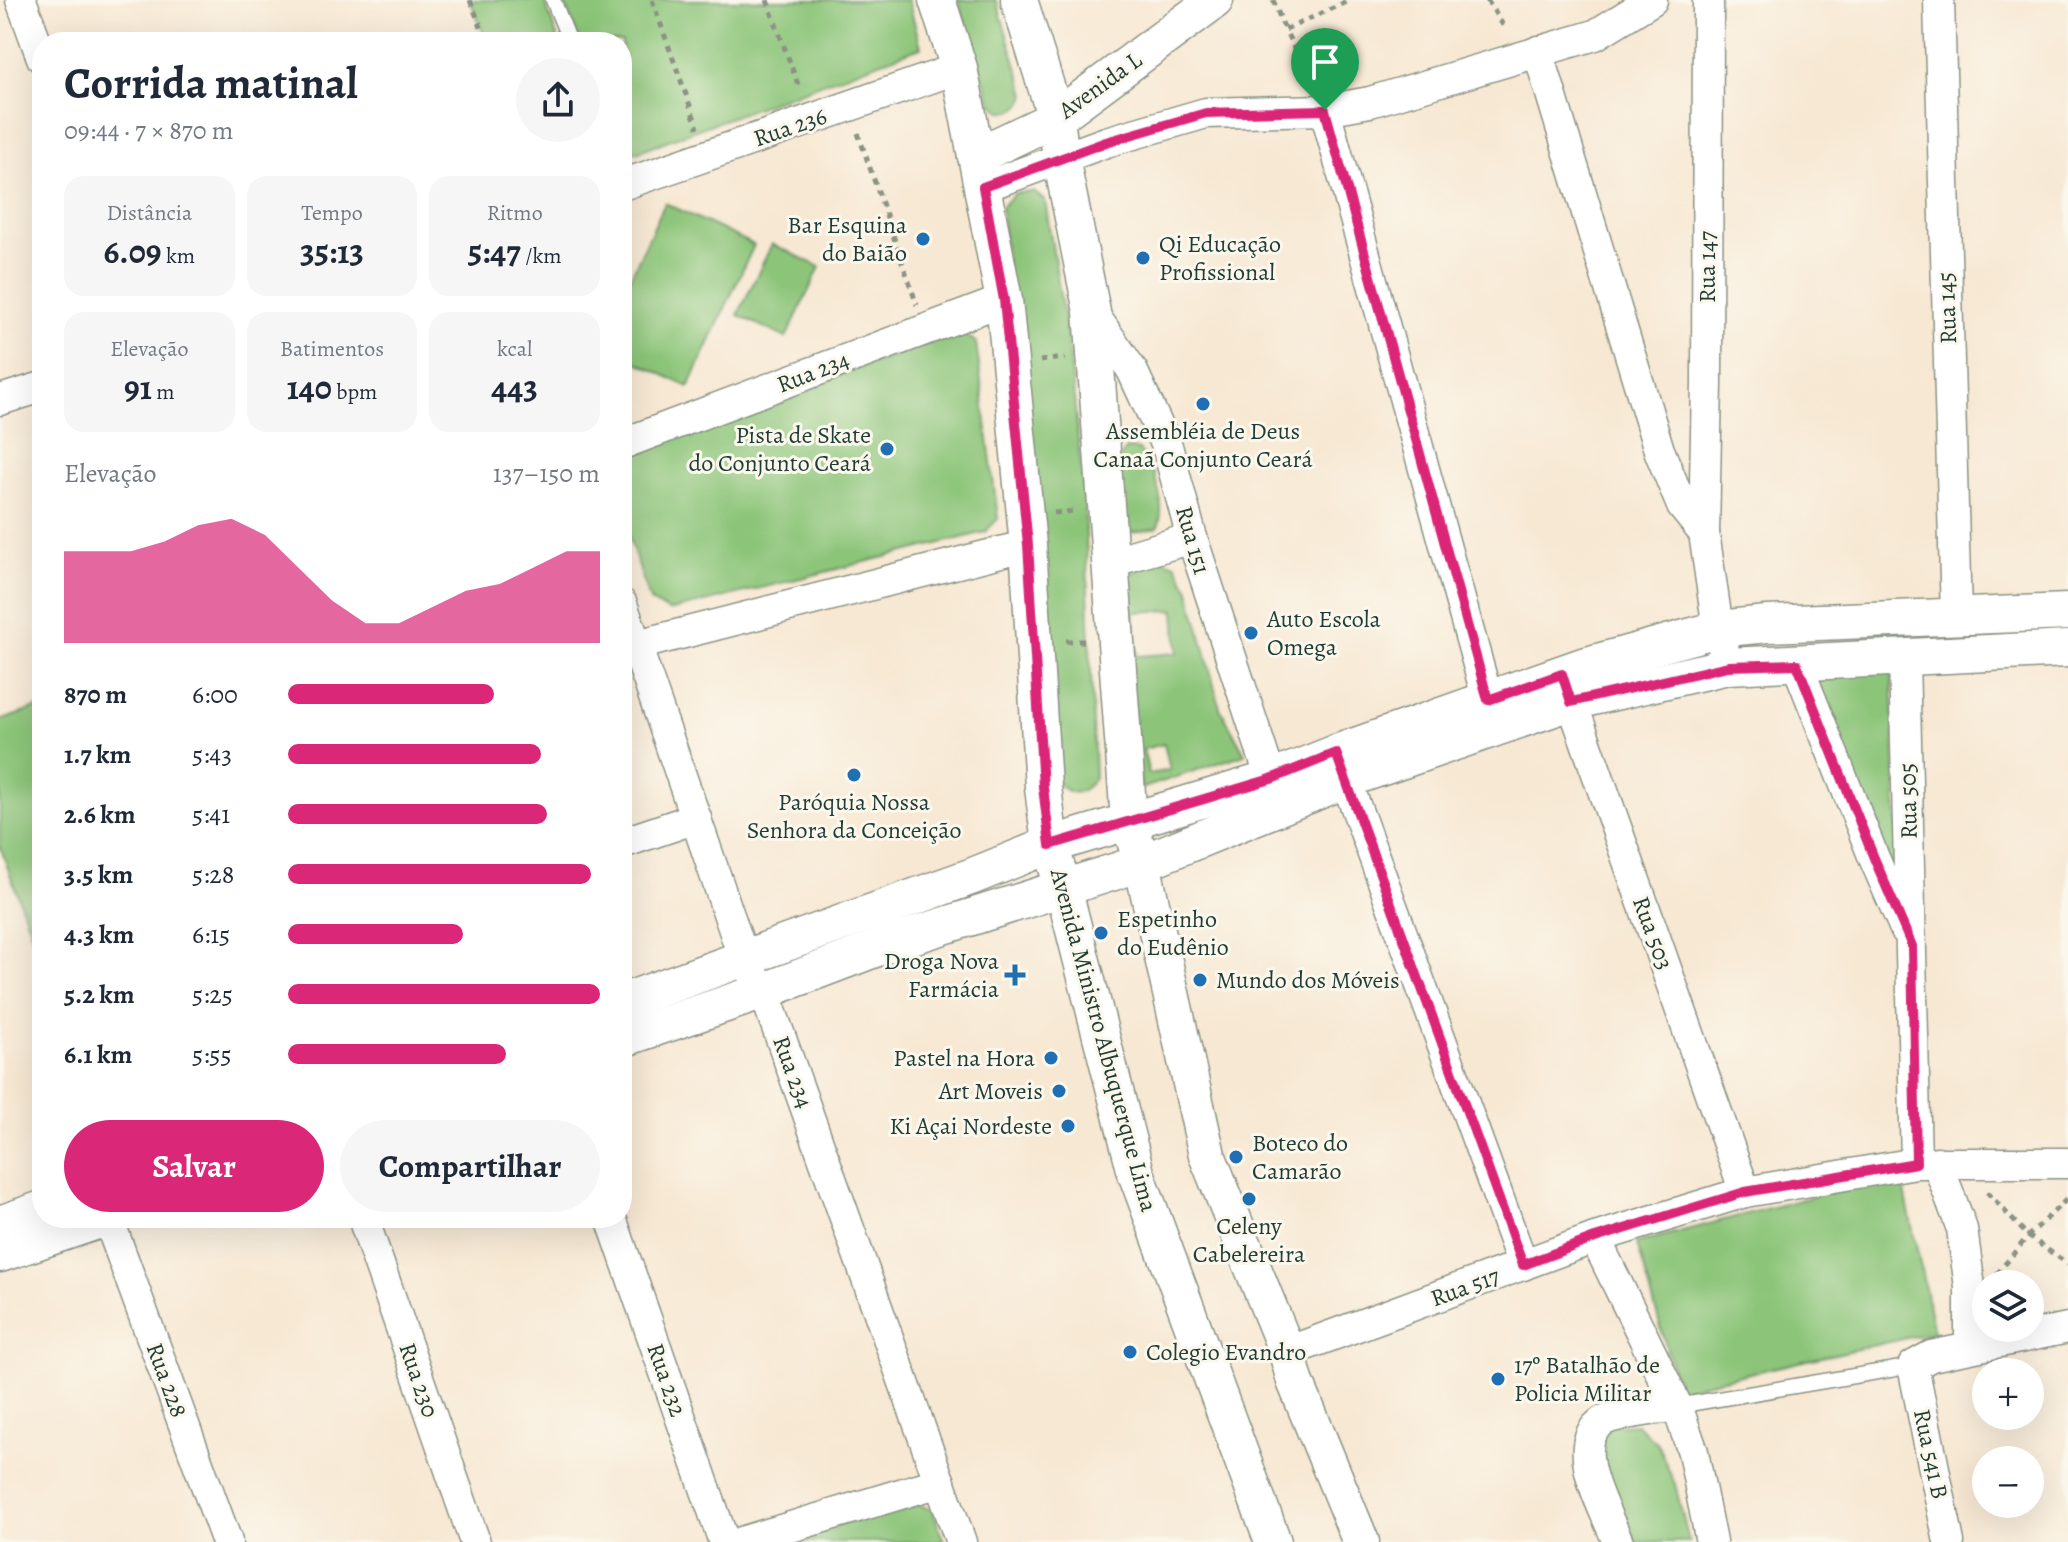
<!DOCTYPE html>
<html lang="pt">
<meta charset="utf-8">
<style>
body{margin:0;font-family:Alegreya,serif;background:#f6f6f7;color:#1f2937;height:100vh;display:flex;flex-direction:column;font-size:30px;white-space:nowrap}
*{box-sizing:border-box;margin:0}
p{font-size:26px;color:#747a83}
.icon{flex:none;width:44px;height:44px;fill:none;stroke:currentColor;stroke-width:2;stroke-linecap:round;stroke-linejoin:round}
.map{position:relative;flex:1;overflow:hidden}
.details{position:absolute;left:32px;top:32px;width:600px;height:1196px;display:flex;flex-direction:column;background:#fff;border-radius:32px;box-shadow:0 8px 32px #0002}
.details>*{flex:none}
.buttons{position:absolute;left:1972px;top:1270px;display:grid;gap:16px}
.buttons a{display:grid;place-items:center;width:72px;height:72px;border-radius:50%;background:#fff;box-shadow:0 8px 32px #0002;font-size:40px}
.pin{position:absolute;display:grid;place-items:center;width:68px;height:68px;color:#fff;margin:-82px -34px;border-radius:50% 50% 50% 0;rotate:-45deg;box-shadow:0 0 8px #0007}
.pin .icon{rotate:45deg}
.round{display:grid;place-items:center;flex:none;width:84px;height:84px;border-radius:42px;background:#f6f6f7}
.head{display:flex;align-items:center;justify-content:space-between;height:136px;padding:0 32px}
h1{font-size:44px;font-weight:600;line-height:60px}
.metrics{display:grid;grid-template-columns:repeat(3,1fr);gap:12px;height:136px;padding:8px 32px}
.metrics div{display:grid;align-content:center;border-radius:20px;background:#f6f6f7;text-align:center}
.metrics b{font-size:34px;font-weight:600}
.metrics small{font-size:22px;font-weight:400}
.metrics p{font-size:22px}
.chart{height:224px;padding:16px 32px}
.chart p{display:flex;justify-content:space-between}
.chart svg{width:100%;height:144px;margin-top:8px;fill:#db2777;opacity:.7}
.action{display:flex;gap:16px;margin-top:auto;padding:16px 32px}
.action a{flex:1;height:92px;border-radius:48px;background:#db2777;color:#fff;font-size:32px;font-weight:600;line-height:92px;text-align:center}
.action a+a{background:#f6f6f7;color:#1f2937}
ul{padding:0 32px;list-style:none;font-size:26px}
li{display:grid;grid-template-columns:128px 96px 1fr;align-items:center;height:60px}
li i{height:20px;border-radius:10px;background:#db2777}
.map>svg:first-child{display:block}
</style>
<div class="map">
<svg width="2068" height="1542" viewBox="0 0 2068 1542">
<rect width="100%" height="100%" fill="#fbf7ec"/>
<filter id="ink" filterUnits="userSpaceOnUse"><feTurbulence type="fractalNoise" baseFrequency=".0125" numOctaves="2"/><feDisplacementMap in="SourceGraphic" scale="16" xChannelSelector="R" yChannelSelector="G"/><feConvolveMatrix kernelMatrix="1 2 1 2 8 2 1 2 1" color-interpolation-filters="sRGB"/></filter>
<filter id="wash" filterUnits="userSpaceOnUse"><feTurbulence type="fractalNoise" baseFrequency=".006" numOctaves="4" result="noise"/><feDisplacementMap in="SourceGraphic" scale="32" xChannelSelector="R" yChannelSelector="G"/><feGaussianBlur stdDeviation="1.8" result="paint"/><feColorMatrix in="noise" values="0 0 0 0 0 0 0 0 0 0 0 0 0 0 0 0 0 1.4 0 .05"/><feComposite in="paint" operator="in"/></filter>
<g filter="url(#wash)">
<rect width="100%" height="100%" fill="#f7e8d3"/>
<g fill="#8cc579" stroke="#568156" stroke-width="2" fill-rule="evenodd">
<polygon points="470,0 544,0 559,42 487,42"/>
<polygon points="563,0 908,0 921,47 636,152 622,141 622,42 580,42"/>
<path d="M958 0H996L1026 95C1021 108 1015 112 1001 111L991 102Z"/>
<path d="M1034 192 1045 201 1070 357 1085 510 1095 778C1082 796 1069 798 1055 780L1001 207 1015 193Z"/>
<polygon points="665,203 754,245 689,387 622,355 622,295"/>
<polygon points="772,244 820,267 786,338 738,315"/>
<polygon points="960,332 976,342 998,519 985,532 669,611 650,601 622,516 622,453"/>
<path d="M1127 449 1139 450C1154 465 1168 508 1157 528L1122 534C1120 511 1108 465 1127 449Z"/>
<path d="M1159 558 1176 564 1189 589 1220 708 1245 754 1141 789 1121 579ZM1175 610 1178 653 1137 656 1134 612ZM1164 744 1170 770 1149 774 1143 749Z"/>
<polygon points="1892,666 1901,951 1816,676"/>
<polygon points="42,706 42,964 0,846 0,721"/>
<polygon points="1901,1173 1934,1332 1678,1389 1637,1243"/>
<polygon points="1636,1424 1657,1443 1675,1484 1689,1542 1618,1542 1588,1466 1599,1426"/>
<polygon points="917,1504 933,1510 944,1542 773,1542"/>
</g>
</g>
<g filter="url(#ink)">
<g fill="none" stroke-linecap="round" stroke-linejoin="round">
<g stroke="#8b9284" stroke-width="17">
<g id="service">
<polyline points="553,0 570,42"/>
<polyline points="1677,1406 1913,1366"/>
</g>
</g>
<g stroke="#8b9284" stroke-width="33">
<g id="minor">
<polyline points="21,0 42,58"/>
<polyline points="1939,0 1956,616"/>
<polyline points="1538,51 1659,450 1682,506 1704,533 1718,629 1728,666"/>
<polyline points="1325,110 1493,719"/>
<polyline points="622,185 959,68"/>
<polyline points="983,187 1106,142 1206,113 1325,110 1370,102 1595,35 1652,0"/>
<polyline points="1092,312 1132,370 1167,446 1192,538 1271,779"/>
<polyline points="0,400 42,387"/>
<polyline points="622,444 1004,300"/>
<polyline points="1704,533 1707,383 1708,0"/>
<polyline points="1111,562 1192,538"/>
<polyline points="622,604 744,959 764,991 961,1542"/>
<polyline points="637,645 1028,545"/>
<polyline points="1904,657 1916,1163"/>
<polyline points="1797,664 1874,858 1905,929"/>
<polyline points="1564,680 1745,1192"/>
<polyline points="1338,758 1523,1265"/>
<polyline points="622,843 696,818"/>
<polyline points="1937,1162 1962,1229 1970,1287 1970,1347"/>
<polyline points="108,1218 227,1542"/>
<polyline points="363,1218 475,1542"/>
<polyline points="611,1218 724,1542"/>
<polyline points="1595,1238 1677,1406 1693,1452 1711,1542"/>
<polyline points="1287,1352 1595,1238 1745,1192 1916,1163 2068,1163"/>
<polyline points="741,1542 940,1482"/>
<path d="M1618 1542C1606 1511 1566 1445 1603 1421 1613 1414 1662 1409 1677 1406"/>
<polyline points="1949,1542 1913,1366 1931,1356 2068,1328"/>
</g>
</g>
<g stroke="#8b9284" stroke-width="39">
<g id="tertiary">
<polyline points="937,0 959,68 1004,300 1028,545 1043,787 1050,845 1063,887 1136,1173 1273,1542"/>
<polyline points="1019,0 1056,118 1061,158 1092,312 1129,821 1142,863 1207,1155 1287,1352 1295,1381 1361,1542"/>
<polyline points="976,156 1056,118 1215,0"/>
<polyline points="622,1002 973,876 1050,845 1271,779 1336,753 1583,666 1718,629 1767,624 2068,612"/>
<polyline points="622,1039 764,991 893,942 1142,863 1345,780 1571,702 1728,666 2068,649"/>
<polyline points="0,1224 42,1209"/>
<polyline points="0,1254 106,1218"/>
</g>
</g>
<g stroke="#8b9284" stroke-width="5" stroke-dasharray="6 6" stroke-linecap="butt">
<polyline points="470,0 487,42"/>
<polyline points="652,0 698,128"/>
<polyline points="767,0 800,90"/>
<polyline points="1273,0 1285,30"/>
<polyline points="1487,0 1506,30"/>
<polyline points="1312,83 1285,30 1350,0"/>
<polyline points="858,133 917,305"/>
<polyline points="1040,361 1065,358"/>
<polyline points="1054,513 1076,511"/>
<polyline points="1066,641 1088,641"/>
<polyline points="1987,1192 2028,1236 2068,1264"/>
<polyline points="1997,1274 2028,1236 2068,1198"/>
</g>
<use href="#service" stroke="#fff" stroke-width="14"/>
<use href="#minor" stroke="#fff" stroke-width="30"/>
<use href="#tertiary" stroke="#fff" stroke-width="36"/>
</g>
</g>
<g fill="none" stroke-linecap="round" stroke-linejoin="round" filter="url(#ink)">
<g stroke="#fff" stroke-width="16">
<polygon id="route" points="1325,110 1488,700 1562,674 1571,702 1728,666 1797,664 1874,858 1912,946 1916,1163 1745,1192 1595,1238 1523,1265 1336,753 1271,779 1050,845 1043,787 1028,545 1004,300 983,187 1106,142 1206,113"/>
</g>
<use href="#route" stroke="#db2777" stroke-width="10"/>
</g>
<g fill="#1f6fb2" stroke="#fbf7ec" stroke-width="3">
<circle cx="923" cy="239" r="8"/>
<circle cx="1143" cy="258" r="8"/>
<circle cx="1203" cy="404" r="8"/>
<circle cx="887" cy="449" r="8"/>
<circle cx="1251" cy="633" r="8"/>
<circle cx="854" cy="775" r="8"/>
<circle cx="1101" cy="933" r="8"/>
<path d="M1011 963h8v8h8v8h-8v8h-8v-8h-8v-8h8z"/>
<circle cx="1200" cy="980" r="8"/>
<circle cx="1051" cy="1058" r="8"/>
<circle cx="1059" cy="1091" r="8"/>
<circle cx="1068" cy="1126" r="8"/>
<circle cx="1236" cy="1157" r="8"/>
<circle cx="1249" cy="1199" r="8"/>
<circle cx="1130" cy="1352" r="8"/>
<circle cx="1498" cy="1379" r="8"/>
</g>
<g text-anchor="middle" stroke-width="6" stroke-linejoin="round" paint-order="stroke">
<g font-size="24" fill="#1f3d34" stroke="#fbf7ec">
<text transform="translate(1100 85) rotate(-36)" y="8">Avenida L</text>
<text transform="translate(790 127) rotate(-19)" y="8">Rua 236</text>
<text transform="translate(1707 267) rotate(-90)" y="8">Rua 147</text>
<text transform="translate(1947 308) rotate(-92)" y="8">Rua 145</text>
<text transform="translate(813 372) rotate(-21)" y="8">Rua 234</text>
<text transform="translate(1193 540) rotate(74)" y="8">Rua 151</text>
<text transform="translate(1908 801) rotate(-91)" y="8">Rua 505</text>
<text transform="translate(1653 933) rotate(70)" y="8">Rua 503</text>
<text transform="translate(1104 1040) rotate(75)" y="8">Avenida Ministro Albuquerque Lima</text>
<text transform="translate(793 1072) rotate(70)" y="8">Rua 234</text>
<text transform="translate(1465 1287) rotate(-20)" y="8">Rua 517</text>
<text transform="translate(167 1380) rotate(70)" y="8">Rua 228</text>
<text transform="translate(419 1380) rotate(71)" y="8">Rua 230</text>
<text transform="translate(667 1380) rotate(71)" y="8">Rua 232</text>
<text transform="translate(1931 1454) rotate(78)" y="8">Rua 541 B</text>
</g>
<g font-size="24" fill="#1f3d34" stroke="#fbf7ec" text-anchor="start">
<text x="907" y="233" text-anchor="end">Bar Esquina<tspan x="907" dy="28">do Baião</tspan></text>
<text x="1159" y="252">Qi Educação<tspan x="1159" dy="28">Profissional</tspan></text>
<text x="1203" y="439" text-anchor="middle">Assembléia de Deus<tspan x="1203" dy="28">Canaã Conjunto Ceará</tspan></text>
<text x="871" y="443" text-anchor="end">Pista de Skate<tspan x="871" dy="28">do Conjunto Ceará</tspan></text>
<text x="1267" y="627">Auto Escola<tspan x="1267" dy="28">Omega</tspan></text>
<text x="854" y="810" text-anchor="middle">Paróquia Nossa<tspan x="854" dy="28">Senhora da Conceição</tspan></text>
<text x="1117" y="927">Espetinho<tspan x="1117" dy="28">do Eudênio</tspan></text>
<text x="999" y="969" text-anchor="end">Droga Nova<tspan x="999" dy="28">Farmácia</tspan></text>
<text x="1216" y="988">Mundo dos Móveis</text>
<text x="1035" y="1066" text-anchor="end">Pastel na Hora</text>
<text x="1043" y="1099" text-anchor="end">Art Moveis</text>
<text x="1052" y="1134" text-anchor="end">Ki Açai Nordeste</text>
<text x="1252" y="1151">Boteco do<tspan x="1252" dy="28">Camarão</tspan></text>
<text x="1249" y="1234" text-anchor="middle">Celeny<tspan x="1249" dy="28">Cabelereira</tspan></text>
<text x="1146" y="1360">Colegio Evandro</text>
<text x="1514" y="1373">17º Batalhão de<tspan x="1514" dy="28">Policia Militar</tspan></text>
</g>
</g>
</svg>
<div class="buttons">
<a><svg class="icon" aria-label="layers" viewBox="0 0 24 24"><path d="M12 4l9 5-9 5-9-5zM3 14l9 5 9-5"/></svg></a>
<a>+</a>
<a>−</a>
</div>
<div class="pin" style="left:1325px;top:110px;background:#1e9e55"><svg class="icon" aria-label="arrive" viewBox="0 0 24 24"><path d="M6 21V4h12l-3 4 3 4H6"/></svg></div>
<section class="details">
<div class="head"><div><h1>Corrida matinal</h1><p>09:44 · 7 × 870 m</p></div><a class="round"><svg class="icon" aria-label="share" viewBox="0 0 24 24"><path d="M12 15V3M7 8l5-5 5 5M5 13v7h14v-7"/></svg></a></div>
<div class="metrics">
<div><p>Distância</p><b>6.09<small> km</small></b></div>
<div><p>Tempo</p><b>35:13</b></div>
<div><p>Ritmo</p><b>5:47<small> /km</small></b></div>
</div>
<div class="metrics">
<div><p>Elevação</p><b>91<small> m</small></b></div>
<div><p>Batimentos</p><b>140<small> bpm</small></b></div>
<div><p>kcal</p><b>443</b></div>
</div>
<div class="chart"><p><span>Elevação</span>137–150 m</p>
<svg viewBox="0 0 160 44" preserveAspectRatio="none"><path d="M0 44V16L10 16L20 16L30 13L40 8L50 6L60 11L70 21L80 31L90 38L100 38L110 33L120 28L130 26L140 21L150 16L160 16V44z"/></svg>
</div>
<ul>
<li><b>870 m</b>6:00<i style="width:66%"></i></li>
<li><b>1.7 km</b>5:43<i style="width:81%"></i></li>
<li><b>2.6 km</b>5:41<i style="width:83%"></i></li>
<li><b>3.5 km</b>5:28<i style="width:97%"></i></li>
<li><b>4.3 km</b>6:15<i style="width:56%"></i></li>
<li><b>5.2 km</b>5:25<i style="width:100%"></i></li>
<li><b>6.1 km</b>5:55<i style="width:70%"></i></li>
</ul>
<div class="action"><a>Salvar</a><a>Compartilhar</a></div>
</section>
</div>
